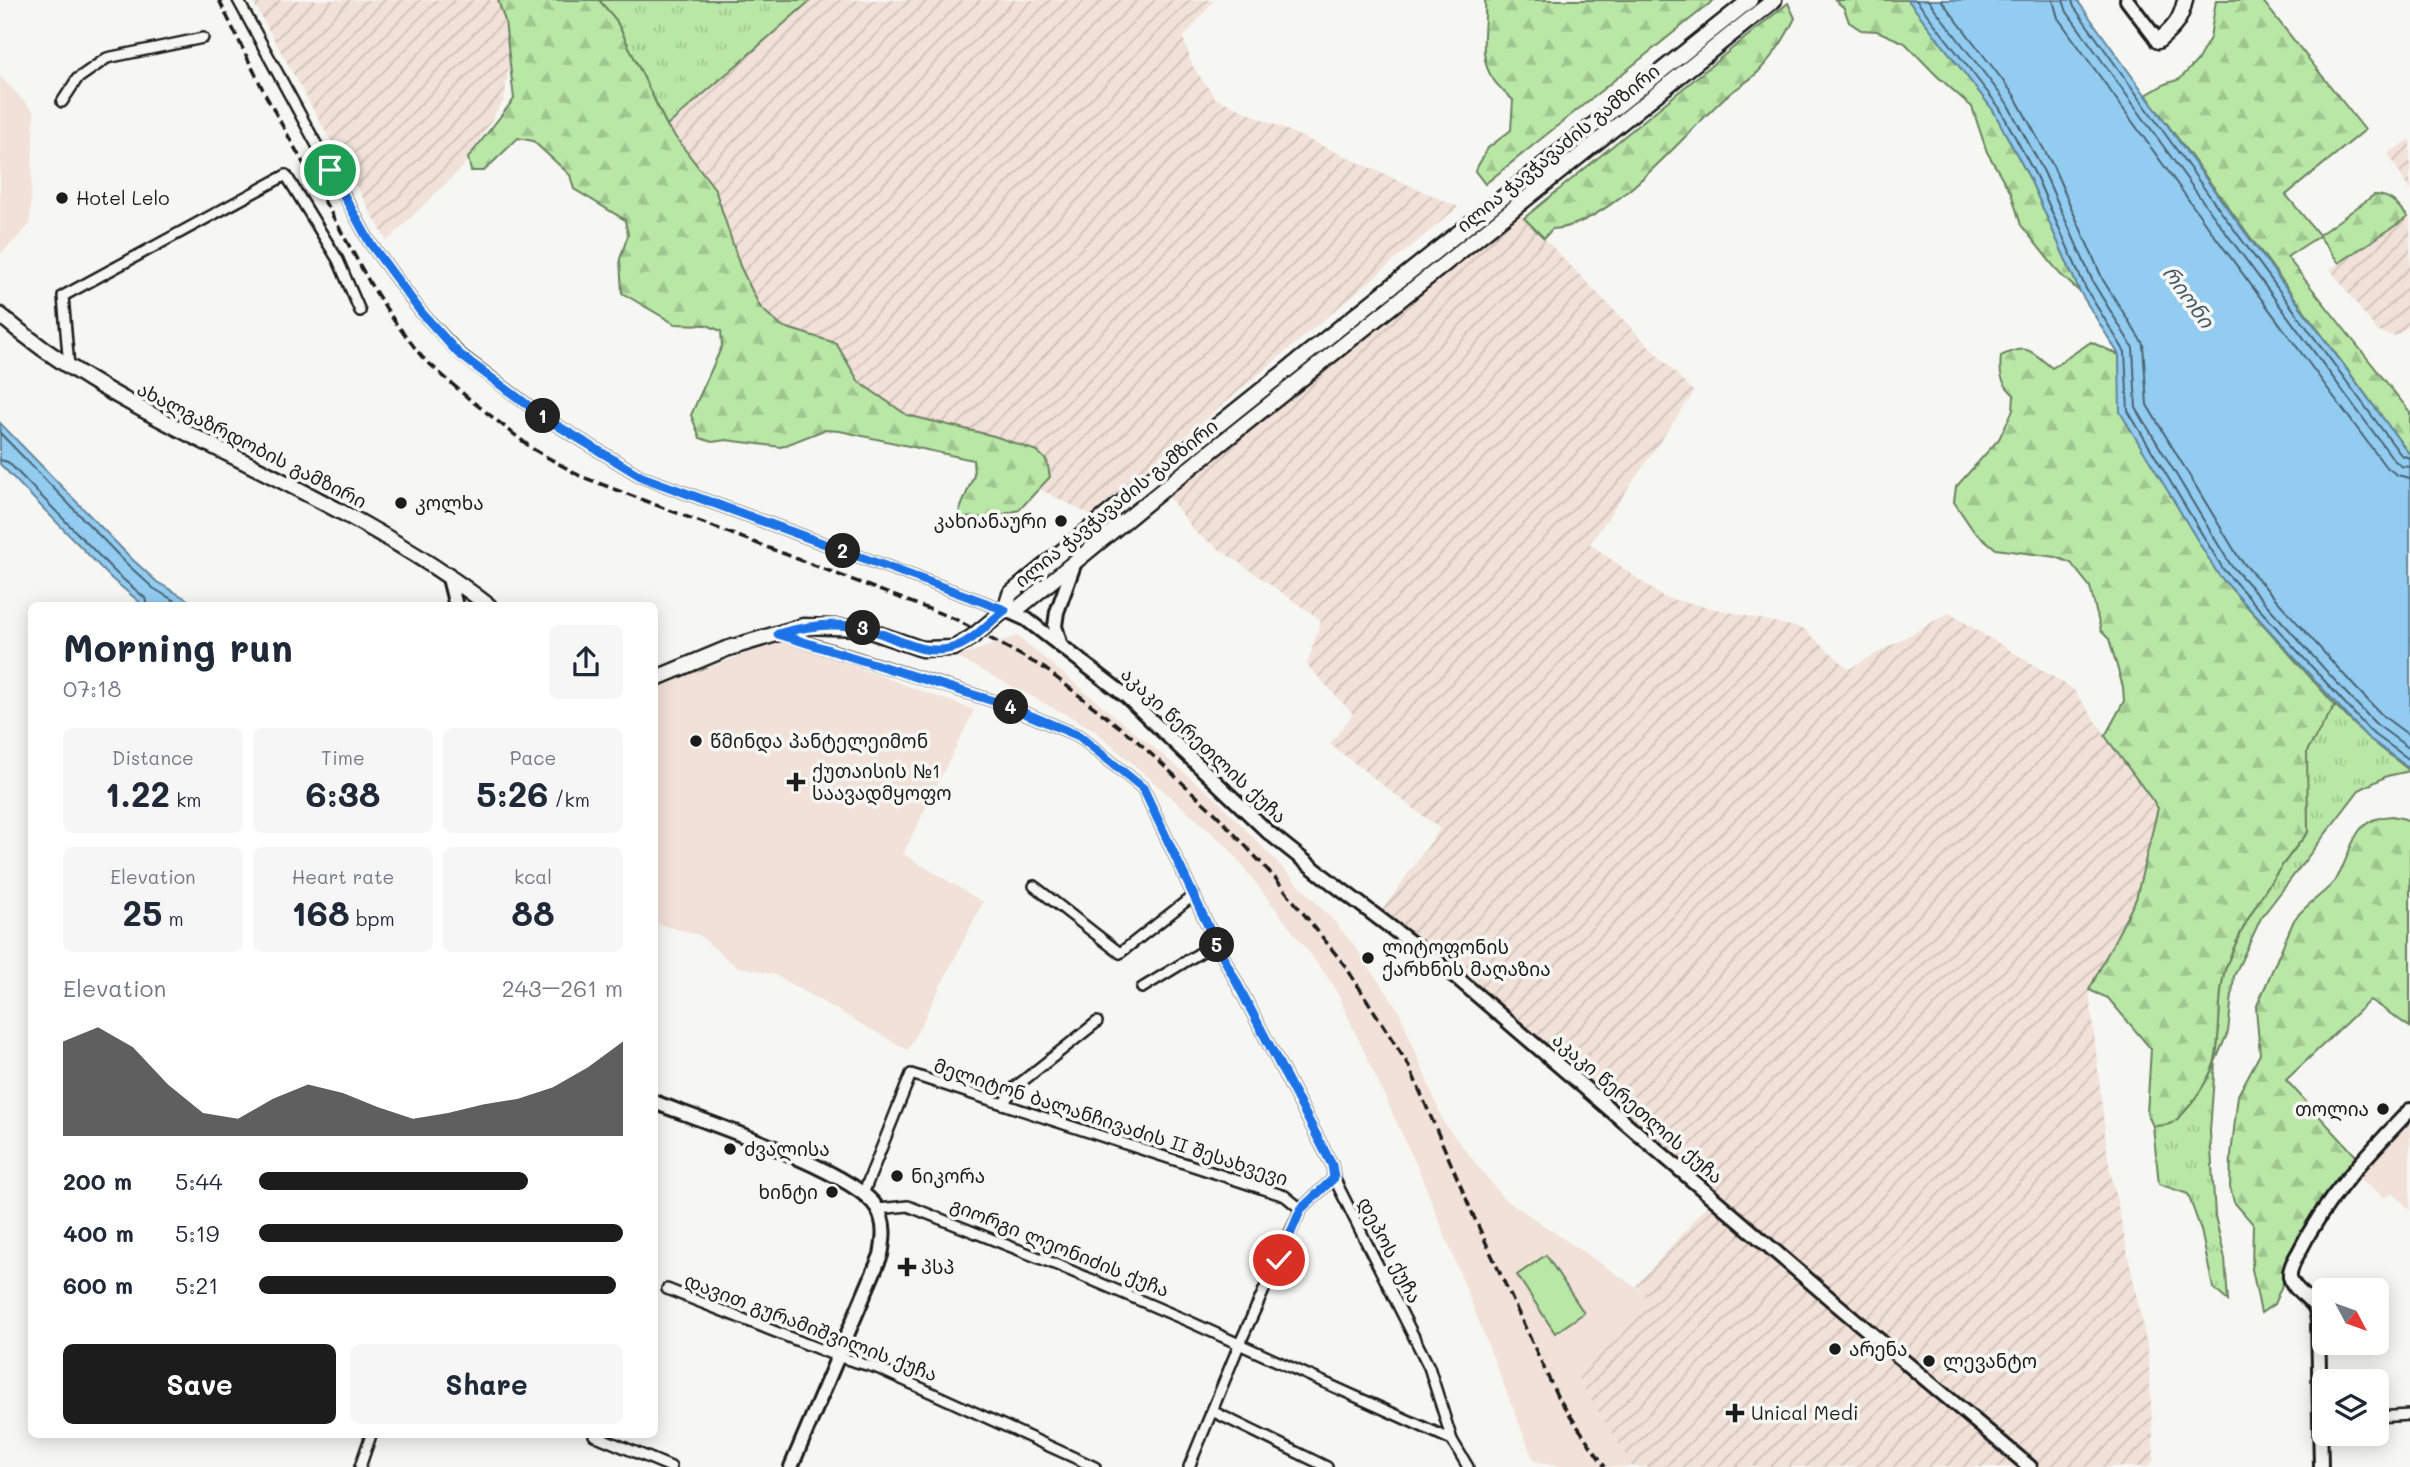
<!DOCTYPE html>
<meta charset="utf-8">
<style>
body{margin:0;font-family:Mali,"Noto Sans Georgian",sans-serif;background:#f6f6f7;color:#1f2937;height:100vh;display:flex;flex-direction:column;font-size:26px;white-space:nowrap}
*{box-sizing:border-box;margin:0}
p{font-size:23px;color:#747a83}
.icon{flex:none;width:38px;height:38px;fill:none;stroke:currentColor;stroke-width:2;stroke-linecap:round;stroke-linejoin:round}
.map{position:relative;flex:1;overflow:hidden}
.sheet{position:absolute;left:28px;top:602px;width:630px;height:836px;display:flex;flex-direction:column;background:#fff;border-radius:10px;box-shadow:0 4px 18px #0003}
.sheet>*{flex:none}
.needle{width:46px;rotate:131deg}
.fabs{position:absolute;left:2312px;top:1278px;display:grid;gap:14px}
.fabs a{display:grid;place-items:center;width:77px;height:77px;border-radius:10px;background:#fff;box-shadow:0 4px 18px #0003;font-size:35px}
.pin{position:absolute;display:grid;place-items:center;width:60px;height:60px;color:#fff;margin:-30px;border:4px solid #fff;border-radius:50%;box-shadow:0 2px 7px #0007}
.km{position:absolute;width:35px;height:35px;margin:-18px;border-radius:50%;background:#222;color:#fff;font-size:19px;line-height:35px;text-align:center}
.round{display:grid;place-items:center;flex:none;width:74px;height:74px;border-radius:10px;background:#f6f6f7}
.headline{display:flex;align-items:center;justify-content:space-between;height:119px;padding:0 35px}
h1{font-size:38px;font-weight:700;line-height:52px}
.stats{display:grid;grid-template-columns:repeat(3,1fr);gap:10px;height:119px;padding:7px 35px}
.stats div{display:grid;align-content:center;border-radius:10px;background:#f6f6f7;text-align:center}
.stats b{font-size:35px;font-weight:700}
.stats small{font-size:19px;font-weight:400}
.stats p{font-size:19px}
.chart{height:196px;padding:14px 35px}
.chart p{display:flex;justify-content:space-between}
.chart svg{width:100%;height:126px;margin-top:7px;fill:#1c1c1c;opacity:.7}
.cta{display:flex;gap:14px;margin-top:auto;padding:14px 35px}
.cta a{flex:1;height:80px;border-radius:10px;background:#1c1c1c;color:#fff;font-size:28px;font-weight:700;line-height:80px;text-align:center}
.cta a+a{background:#f6f6f7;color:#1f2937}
ul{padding:0 35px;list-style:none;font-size:23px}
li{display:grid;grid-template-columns:112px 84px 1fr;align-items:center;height:52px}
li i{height:18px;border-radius:9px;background:#1c1c1c}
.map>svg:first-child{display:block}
</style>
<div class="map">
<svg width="2410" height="1467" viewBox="0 0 2410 1467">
<defs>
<pattern id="industrial-furrows" width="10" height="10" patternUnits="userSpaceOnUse" patternTransform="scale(1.75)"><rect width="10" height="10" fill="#f1e1d8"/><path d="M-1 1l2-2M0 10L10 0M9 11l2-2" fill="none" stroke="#cec0b9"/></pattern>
<pattern id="grass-tufts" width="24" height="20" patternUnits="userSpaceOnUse" patternTransform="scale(1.75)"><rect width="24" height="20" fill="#b9e7a6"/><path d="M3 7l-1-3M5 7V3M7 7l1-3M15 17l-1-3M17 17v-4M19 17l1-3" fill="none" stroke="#9ec68e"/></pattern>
<pattern id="forest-firs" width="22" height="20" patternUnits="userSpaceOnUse" patternTransform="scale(1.75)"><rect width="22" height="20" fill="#b9e7a6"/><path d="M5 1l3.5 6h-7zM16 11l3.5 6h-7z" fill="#9ec68e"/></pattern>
</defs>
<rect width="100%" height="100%" fill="#f6f6f2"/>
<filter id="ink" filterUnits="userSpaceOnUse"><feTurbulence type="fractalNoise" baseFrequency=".0143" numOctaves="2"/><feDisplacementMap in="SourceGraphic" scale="14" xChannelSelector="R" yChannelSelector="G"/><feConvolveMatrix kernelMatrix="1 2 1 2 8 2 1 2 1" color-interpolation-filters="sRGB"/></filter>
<g filter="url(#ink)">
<g fill="#f1e1d8">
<polygon points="0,76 34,112 30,224 0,255"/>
<polygon points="1017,636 1214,797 1332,919 1353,944 1399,1011 1444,1123 1503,1198 1646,1294 1637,1313 1623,1331 1592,1353 1577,1377 1633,1467 1561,1467 1534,1461 1421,1175 1333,984 1228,847 1093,729 957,657"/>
<polygon points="779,642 820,654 974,710 903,854 983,902 908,1050 773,974 735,966 699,935 655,923 655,686"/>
<polygon points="2410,1124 2410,1210 2393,1193 2385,1198 2359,1178 2369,1164"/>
</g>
<g fill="url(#industrial-furrows)">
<polygon points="252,0 500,0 511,52 504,100 462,167 387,241"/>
<polygon points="811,0 1211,0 1213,1 1183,38 1193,67 1215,98 1458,207 1091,515 976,457 739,321 612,178 667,126"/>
<polygon points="2410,140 2410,191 2388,153"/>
<polygon points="1517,211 1694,392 1590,544 1663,597 1804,629 1849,669 1949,613 2073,689 2158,808 2136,899 2089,990 2108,1160 2148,1350 2154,1459 2148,1467 1633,1467 1577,1377 1592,1353 1623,1331 1637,1313 1645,1294 1636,1286 1717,1195 1446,961 1381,912 1440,829 1330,744 1353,714 1307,665 1321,620 1195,532 1166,493"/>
<polygon points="2408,217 2410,220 2410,325 2395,336 2378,332 2330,269"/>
</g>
<g fill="url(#grass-tufts)" stroke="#6a8261" stroke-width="2">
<polygon points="599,0 811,0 667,126 616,20"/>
<path d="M2335 705 2366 736 2410 771 2387 776 2359 790 2261 918 2234 976 2228 1032 2215 1062 2210 1131 2215 1216 2225 1259 2228 1301 2213 1288 2201 1230 2188 1194 2159 1184 2153 1126C2158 1125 2164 1126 2169 1124 2185 1118 2211 1077 2215 1060 2222 1029 2216 994 2227 964 2246 915 2275 872 2308 832L2306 751Z"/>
</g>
<g fill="url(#forest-firs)" stroke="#6a8261" stroke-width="2">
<polygon points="498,0 599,0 616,20 667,126 715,189 740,266 760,307 781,326 836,343 859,382 907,415 994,436 1037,451 1047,461 1050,477 1019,510 989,518 957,517 974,475 973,460 840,431 824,430 781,447 726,440 712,442 700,438 691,415 722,346 721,331 707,325 675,324 622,293 620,259 628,235 625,220 574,189 570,175 533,141 518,138 484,171 471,171 468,158 514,99 505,21"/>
<path d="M1485 0H1714L1485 184 1475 171 1488 148 1511 130 1513 100C1506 93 1498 87 1493 79 1477 57 1487 25 1485 0Z"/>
<polygon points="1835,0 1908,0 1993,110 2030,179 2080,292 2060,274 2021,225 2011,193 1987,152 1972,107 1936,75 1905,43 1877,31 1861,30 1849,22 1844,8"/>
<path d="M2216 0H2262L2365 130 2286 195 2319 235 2374 195C2392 195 2397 205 2408 217L2339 263 2319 236 2287 257 2410 412V455L2146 95 2165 84 2180 79 2197 61 2210 38Z"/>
<path d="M1788 3 1795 18C1786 37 1773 56 1759 71 1748 83 1732 90 1721 101 1680 139 1609 227 1552 229L1544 238 1524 218Z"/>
<path d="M2091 342 2119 355 2121 412 2218 574 2335 705 2307 751 2308 832C2275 872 2246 915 2227 964 2216 994 2222 1029 2215 1060 2211 1077 2185 1118 2169 1124 2164 1126 2158 1125 2153 1126L2147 1113 2151 1049 2108 998 2089 990 2136 899 2158 808 2105 736 2124 701 2123 687 2109 639 2101 631 2090 587 2071 563 2056 557 1996 549 1973 530 1954 502 1956 487 1999 439 2013 410 2014 395C2001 383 1999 374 2001 356 2027 342 2032 352 2052 368Z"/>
<path d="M2392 816 2405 819 2410 823V1027L2370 1000 2286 1080 2356 1156 2317 1204 2274 1304 2261 1313 2252 1269 2253 1224 2234 1202 2230 1187 2231 1155 2238 1095 2260 1054 2256 1008 2294 920C2305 904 2328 892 2337 878 2354 850 2350 818 2392 816Z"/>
</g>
<polygon fill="#b9e7a6" stroke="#6a8261" stroke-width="2" points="1546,1255 1584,1313 1555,1333 1517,1275"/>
<g fill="#92ccf1" stroke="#63869c" stroke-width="2">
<polygon points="1908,0 2077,0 2224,204 2410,455 2410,769 2366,736 2218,574 2120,412 2119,355 2080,292 2030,179 1993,110"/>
<polygon points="0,423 132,559 157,582 197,605 142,604 112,579 0,464"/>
</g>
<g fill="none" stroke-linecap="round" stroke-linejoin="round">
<g stroke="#4b6271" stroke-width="2">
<polyline points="1916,0 1999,107 2036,176 2086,289 2125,352 2128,411 2223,569 2370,731 2410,760"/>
<polyline points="1928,0 2007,103 2044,172 2094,284 2133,348 2136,408 2230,564 2347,694 2376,724 2410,749"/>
<polyline points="1941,0 2014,95 2053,166 2103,280 2143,344 2147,405 2239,558 2355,687 2383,716 2410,736"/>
<polyline points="2053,0 2058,18 2203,220 2385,466 2397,475 2410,478"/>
<polyline points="2063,0 2067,12 2212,214 2394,460 2401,466 2410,467"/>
<polyline points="2072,0 2074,7 2219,209 2401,455 2410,458"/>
<polyline points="0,433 127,564 153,588 183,606"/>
<polyline points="0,460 8,462 117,574 145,598 147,606"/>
</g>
<g stroke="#1c1c1c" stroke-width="14">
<g id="street">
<polyline points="238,0 370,243 421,312 459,353 545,418 642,477 1005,610"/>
<polyline points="62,102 77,79 107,58 203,38"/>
<polyline points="69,367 63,296 286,175 338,260 360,311"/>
<polyline points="780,634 1003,704 1079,736 1143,788 1216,943 1332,1165 1334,1178 1429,1367 1452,1440 1468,1467"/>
<polyline points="1034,886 1120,953 1194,895"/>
<polyline points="1142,988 1216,943"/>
<polyline points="1003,1104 1014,1088 1097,1022"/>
<polyline points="863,1194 911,1074 1285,1196 1301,1209"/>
<polyline points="878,1209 908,1206 1062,1267 1188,1321 1452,1440"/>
<polyline points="667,1289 839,1357 877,1368 1095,1467"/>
<polyline points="1212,1411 1327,1467"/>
<polyline points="2376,1417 2410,1415"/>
<polyline points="594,1435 671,1467"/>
<polyline points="360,1467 371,1435"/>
<polyline points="1189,1467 1239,1345 1301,1209 1334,1178"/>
</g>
</g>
<g stroke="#1c1c1c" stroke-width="18">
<g id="secondary">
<polyline points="2127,0 2158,41"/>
<polyline points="448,574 456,606"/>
<polyline points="1006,610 1026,619 1126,696 1268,832 1322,875 1456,977 1835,1303 2030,1467"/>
<polyline points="1061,646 1055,626 1057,612 1075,562"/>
<path d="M654 1102C700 1120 855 1171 877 1208 886 1223 884 1239 881 1255L791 1467"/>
<path d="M2321 1467 2318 1321C2317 1316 2317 1310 2314 1306 2307 1295 2293 1290 2290 1277 2289 1268 2295 1259 2299 1252 2326 1197 2368 1154 2410 1110"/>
</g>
</g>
<g stroke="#1c1c1c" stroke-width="19">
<g id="primary">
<path d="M2158 41C2174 28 2181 20 2185 0"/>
<path d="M0 315C58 365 121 399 189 434 291 486 398 535 489 606"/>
<polyline points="1005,610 1016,610 1165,488 1774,0"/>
<polyline points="1005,610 1010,594 1153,477 1750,0"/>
<polyline points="654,679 726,649 803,626 861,628 922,649 954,648 972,637 1005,610"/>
</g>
</g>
<use href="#street" stroke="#f6f6f2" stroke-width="9"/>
<use href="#secondary" stroke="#f6f6f2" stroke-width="12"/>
<use href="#primary" stroke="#f6f6f2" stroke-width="14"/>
<polyline stroke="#1c1c1c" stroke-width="3.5" stroke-dasharray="10 5" stroke-linecap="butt" points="219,0 266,96 371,285 395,322 422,357 468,398 533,449 580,476 955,619 1044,668 1136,740 1217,815 1276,879 1346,967 1409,1066 1474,1217 1557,1396 1605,1467"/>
</g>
</g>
<g fill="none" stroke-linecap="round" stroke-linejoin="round" filter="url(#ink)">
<g stroke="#fff" stroke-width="14">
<path id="route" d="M330 170 370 243 421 312 458 353 545 418 642 477 1005 610C989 622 972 643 952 648 920 657 893 635 864 628 836 622 805 626 778 634L1003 704 1079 736 1143 788 1216 943 1332 1165 1334 1178 1301 1209 1279 1260"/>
</g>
<use href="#route" stroke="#1a73e8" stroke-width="9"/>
</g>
<g fill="#1c1c1c" stroke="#f6f6f2" stroke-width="2.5">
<circle cx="62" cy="198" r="7"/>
<circle cx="401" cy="503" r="7"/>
<circle cx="1061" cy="521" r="7"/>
<circle cx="696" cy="741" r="7"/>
<path d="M792.5 771.5h7v7h7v7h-7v7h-7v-7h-7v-7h7z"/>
<circle cx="1368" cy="958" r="7"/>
<circle cx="2383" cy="1109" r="7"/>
<circle cx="730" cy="1149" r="7"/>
<circle cx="897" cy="1176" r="7"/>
<circle cx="832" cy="1192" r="7"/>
<path d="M903.5 1256.5h7v7h7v7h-7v7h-7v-7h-7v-7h7z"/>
<circle cx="1835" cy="1349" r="7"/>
<circle cx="1929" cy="1361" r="7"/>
<path d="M1731.5 1402.5h7v7h7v7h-7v7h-7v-7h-7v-7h7z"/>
</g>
<g text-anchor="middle" stroke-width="7" stroke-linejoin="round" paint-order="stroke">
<g font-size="19" fill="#1c1c1c" stroke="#f6f6f2">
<text transform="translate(1558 148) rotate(-39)" y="7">ილია ჭავჭავაძის გამზირი</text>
<text transform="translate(252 445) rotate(27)" y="7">ახალგაზრდობის გამზირი</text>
<text transform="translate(1116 503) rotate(-39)" y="7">ილია ჭავჭავაძის გამზირი</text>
<text transform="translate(1204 745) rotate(43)" y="7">აკაკი წერეთლის ქუჩა</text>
<text transform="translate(1638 1108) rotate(41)" y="7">აკაკი წერეთლის ქუჩა</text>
<text transform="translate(1111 1122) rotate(18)" y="7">მელიტონ ბალანჩივაძის II შესახვევი</text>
<text transform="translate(1060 1247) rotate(22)" y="7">გიორგი ლეონიძის ქუჩა</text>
<text transform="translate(1390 1250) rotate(63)" y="7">დეპოს ქუჩა</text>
<text transform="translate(811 1327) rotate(21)" y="7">დავით გურამიშვილის ქუჩა</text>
</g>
<g font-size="19" fill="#1c1c1c" stroke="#f6f6f2" text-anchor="start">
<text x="76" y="205">Hotel Lelo</text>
<text x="415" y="510">კოლხა</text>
<text x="1047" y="528" text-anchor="end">კახიანაური</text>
<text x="710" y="748">წმინდა პანტელეიმონ</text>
<text x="812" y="778">ქუთაისის №1<tspan x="812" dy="22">საავადმყოფო</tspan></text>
<text x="1382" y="954">ლიტოფონის<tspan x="1382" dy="22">ქარხნის მაღაზია</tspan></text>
<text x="2369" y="1116" text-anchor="end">თოლია</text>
<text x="744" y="1156">ძვალისა</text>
<text x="911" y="1183">ნიკორა</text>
<text x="818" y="1199" text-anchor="end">ხინტი</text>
<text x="921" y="1274">პსპ</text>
<text x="1849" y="1356">არენა</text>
<text x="1943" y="1368">ლევანტო</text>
<text x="1751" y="1420">Unical Medi</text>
</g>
<g font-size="21" font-style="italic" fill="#455a67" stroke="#f6f6f2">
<text transform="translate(2188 297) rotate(54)" y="7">რიონი</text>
</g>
</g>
</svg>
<div class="fabs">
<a><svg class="needle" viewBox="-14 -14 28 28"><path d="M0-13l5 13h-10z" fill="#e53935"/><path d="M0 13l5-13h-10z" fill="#747a83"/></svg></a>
<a><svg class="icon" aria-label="layers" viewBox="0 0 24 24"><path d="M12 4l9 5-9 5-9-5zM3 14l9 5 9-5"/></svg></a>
</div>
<div class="pin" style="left:330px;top:170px;background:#1e9e55"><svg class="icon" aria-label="arrive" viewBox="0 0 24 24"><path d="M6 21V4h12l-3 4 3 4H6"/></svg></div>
<div class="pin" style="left:1279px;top:1260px;background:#d93025"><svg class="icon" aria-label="check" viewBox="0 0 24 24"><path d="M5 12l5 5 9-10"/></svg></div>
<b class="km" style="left:543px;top:416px">1</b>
<b class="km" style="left:843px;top:551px">2</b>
<b class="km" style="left:863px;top:628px">3</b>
<b class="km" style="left:1011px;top:707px">4</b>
<b class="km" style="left:1217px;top:945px">5</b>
<section class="sheet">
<div class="headline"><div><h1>Morning run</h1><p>07:18</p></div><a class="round"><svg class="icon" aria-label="share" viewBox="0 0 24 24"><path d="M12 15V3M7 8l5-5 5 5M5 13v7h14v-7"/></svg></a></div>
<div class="stats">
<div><p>Distance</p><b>1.22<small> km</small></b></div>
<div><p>Time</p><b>6:38</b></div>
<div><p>Pace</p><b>5:26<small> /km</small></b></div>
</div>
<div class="stats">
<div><p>Elevation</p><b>25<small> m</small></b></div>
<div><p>Heart rate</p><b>168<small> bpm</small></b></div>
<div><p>kcal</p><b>88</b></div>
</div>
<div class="chart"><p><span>Elevation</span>243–261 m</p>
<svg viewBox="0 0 160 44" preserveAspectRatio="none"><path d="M0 44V11L10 6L20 13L30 26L40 36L50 38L60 31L70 26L80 29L90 34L100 38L110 36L120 33L130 31L140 27L150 20L160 11V44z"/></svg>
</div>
<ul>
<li><b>200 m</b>5:44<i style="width:74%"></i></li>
<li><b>400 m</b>5:19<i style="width:100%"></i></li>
<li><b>600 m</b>5:21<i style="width:98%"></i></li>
</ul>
<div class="cta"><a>Save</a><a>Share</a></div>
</section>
</div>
